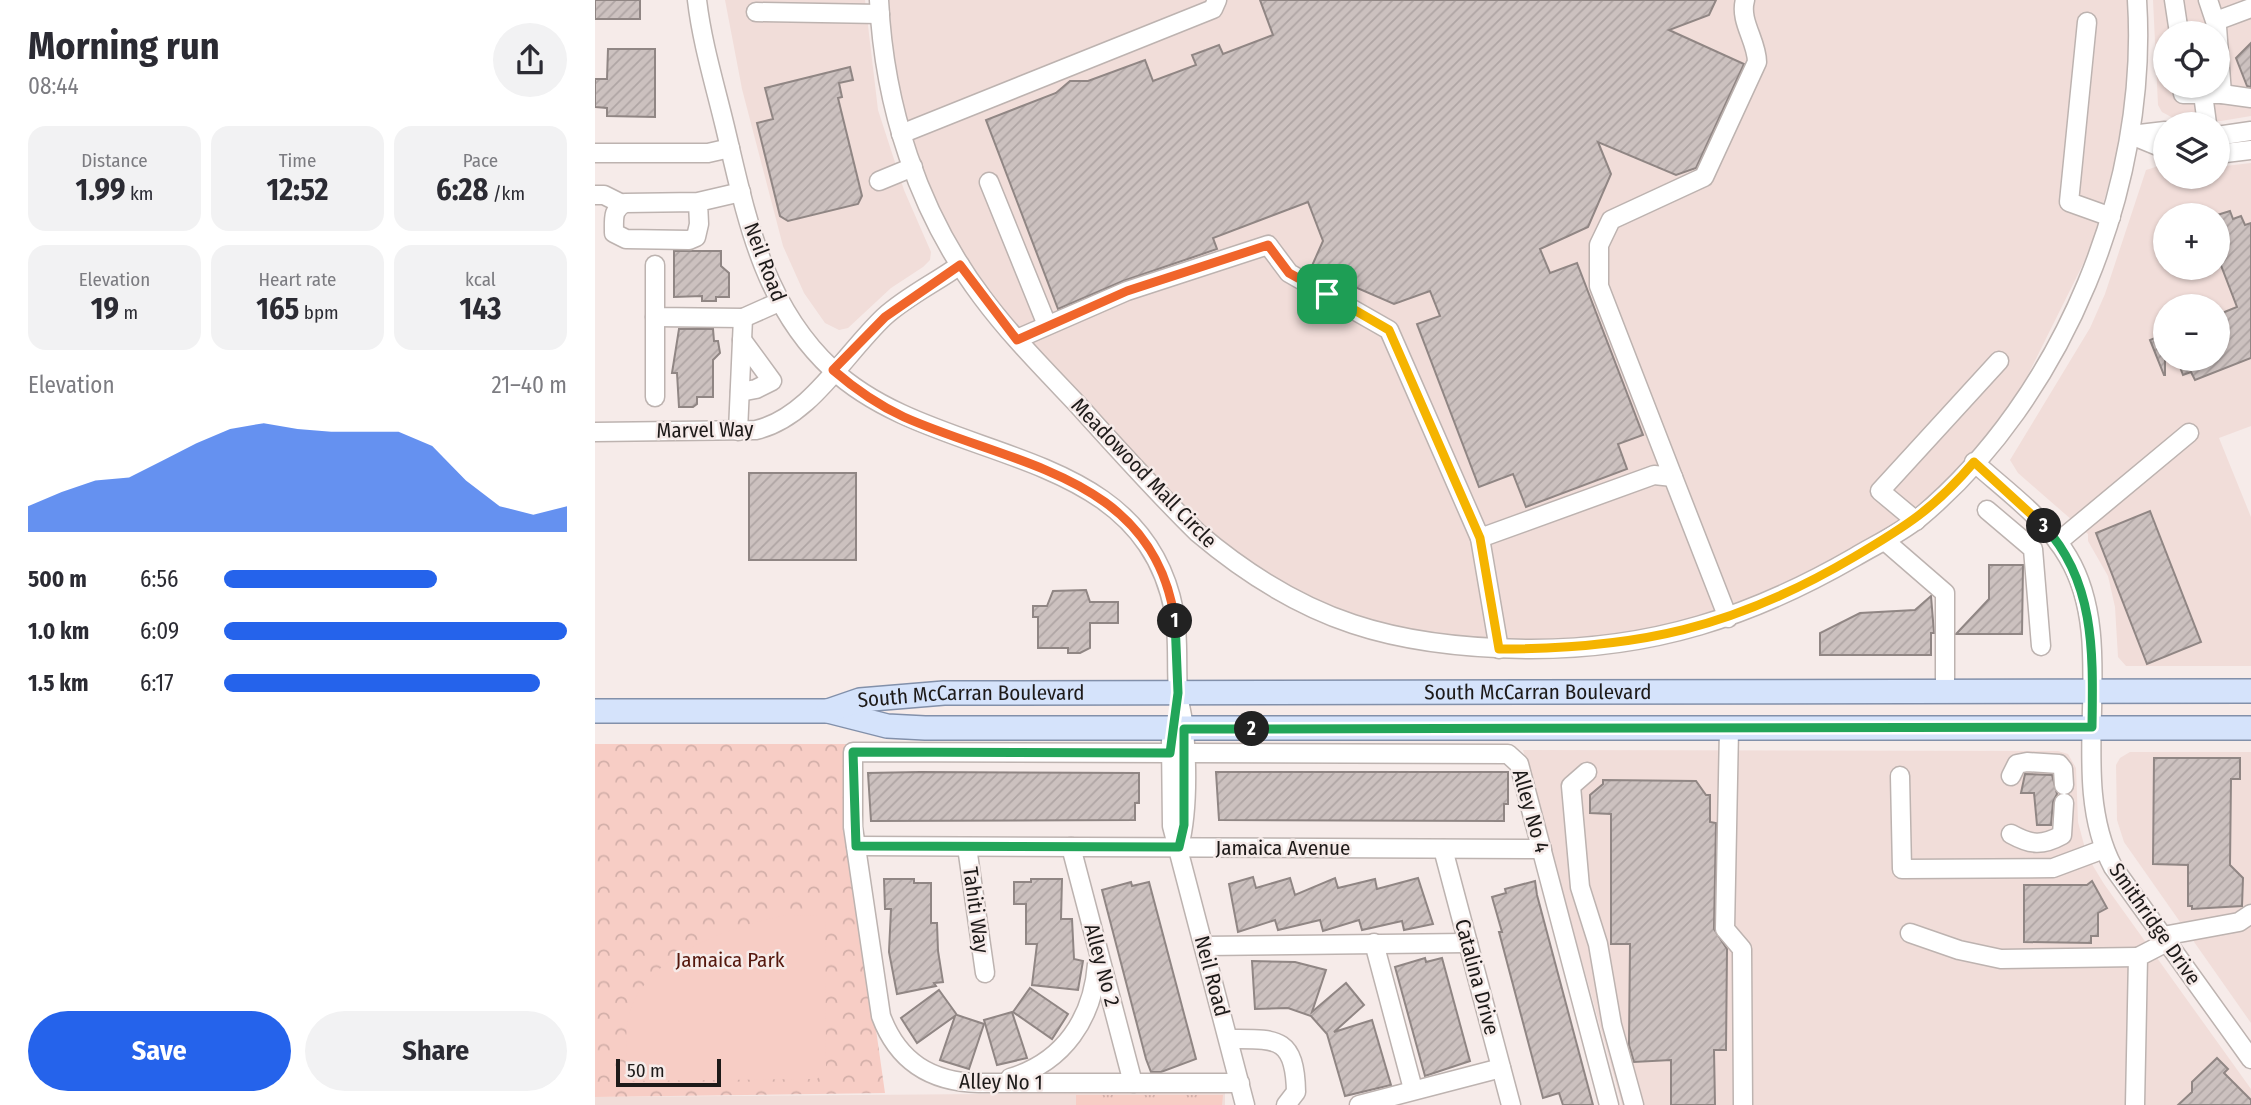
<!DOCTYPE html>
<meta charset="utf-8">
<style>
body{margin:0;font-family:"Fira Sans Condensed",sans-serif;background:#f2f2f3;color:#2b2b33;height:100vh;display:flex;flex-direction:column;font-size:26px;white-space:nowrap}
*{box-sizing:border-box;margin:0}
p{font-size:23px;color:#7c7c81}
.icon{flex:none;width:38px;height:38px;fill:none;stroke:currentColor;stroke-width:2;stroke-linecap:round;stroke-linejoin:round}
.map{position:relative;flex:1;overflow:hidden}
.drawer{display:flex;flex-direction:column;background:#fff;width:595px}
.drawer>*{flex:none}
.buttons{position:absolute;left:1558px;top:21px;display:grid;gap:14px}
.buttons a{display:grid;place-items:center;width:77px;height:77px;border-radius:50%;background:#fff;box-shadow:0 2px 5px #0004;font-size:35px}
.scale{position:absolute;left:21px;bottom:18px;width:105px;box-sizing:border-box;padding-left:7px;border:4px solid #1d1a19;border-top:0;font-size:19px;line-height:24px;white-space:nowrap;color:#1d1a19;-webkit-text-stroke:5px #f6ebe9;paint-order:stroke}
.pin{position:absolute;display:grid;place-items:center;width:60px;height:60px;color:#fff;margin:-30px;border-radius:14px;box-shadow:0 4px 10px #0006}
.km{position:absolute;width:35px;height:35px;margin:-18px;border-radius:50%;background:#222;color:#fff;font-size:19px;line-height:35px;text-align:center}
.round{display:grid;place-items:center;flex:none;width:74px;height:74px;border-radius:37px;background:#f2f2f3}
.overview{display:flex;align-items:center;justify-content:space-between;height:119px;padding:0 28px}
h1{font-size:38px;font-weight:700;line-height:52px}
.figures{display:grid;grid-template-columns:repeat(3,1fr);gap:10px;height:119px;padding:7px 28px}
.figures div{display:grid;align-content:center;border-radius:18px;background:#f2f2f3;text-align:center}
.figures b{font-size:30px;font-weight:700}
.figures small{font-size:19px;font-weight:400}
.figures p{font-size:19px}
.chart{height:196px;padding:14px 28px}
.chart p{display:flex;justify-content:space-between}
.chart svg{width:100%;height:126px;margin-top:7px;fill:#2563eb;opacity:.7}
.button{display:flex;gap:14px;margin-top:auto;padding:14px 28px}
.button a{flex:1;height:80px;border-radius:42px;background:#2563eb;color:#fff;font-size:28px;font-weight:700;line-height:80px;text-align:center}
.button a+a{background:#f2f2f3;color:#2b2b33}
ul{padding:0 28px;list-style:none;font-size:23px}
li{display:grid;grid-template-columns:112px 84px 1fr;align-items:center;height:52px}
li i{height:18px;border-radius:9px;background:#2563eb}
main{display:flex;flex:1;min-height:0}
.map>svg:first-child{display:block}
</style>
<main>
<section class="drawer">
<div class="overview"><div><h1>Morning run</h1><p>08:44</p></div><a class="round"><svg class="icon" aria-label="share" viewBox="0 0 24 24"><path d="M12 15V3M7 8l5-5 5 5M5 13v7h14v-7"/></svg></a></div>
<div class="figures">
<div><p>Distance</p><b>1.99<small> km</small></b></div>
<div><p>Time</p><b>12:52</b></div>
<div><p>Pace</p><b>6:28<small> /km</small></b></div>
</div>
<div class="figures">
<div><p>Elevation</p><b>19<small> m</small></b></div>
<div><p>Heart rate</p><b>165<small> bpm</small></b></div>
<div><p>kcal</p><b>143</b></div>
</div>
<div class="chart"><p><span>Elevation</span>21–40 m</p>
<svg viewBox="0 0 160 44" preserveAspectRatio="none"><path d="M0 44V35L10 30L20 26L30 25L40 19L50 13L60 8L70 6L80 8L90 9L100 9L110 9L120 14L130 26L140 35L150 38L160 35V44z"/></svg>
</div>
<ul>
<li><b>500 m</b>6:56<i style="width:62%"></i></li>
<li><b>1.0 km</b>6:09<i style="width:100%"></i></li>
<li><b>1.5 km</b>6:17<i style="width:92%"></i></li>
</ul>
<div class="button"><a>Save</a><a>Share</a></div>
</section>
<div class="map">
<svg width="1656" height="1105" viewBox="0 0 1656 1105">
<defs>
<pattern id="grass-tufts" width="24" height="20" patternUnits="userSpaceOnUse" patternTransform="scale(1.75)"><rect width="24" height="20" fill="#f7cdc5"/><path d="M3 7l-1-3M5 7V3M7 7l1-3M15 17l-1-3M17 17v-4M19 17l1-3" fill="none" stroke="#d3afa9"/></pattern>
<pattern id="park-crowns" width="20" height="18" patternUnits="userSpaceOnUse" patternTransform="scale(1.75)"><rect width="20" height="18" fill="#f7cdc5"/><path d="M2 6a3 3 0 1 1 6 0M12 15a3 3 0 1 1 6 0" fill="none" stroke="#d3afa9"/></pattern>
<pattern id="building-hatch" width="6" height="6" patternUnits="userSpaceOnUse" patternTransform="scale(1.75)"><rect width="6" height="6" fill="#ccc1bf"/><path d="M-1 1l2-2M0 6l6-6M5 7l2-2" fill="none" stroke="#afa5a4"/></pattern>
</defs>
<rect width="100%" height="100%" fill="#f6ebe9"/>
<g fill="#f1ddd9" fill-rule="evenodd">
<polygon points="130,0 270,0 283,110 309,190 336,252 335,260 328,267 296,288 253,328 244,330 230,323 209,293 188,246 147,89"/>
<polygon points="290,0 1536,0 1539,92 1496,248 1418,405 1381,450 1336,495 1297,526 1244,561 1110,620 1011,641 827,641 709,600 597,521 422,334 373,264 329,180 298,76"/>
<path d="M1558 0H1656V116L1626 121 1582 120 1567 112 1563 105ZM1570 33H1622V86H1570Z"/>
<path d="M1656 163V426L1624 438 1656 517V666H1531L1523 657 1520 607 1513 576 1493 541V534L1423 473 1415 460 1495 328 1510 294 1551 170 1570 164V177H1622V167ZM1570 215H1622V268H1570ZM1570 306H1622V359H1570Z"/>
<polygon points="928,750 1463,751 1473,754 1481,768 1483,822 1492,856 1509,884 1656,1089 1656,1105 1027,1105"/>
<polygon points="1535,752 1656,752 1656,1023 1529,842 1522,820 1521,765 1525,758"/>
<polygon points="630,1092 630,1105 0,1105 0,1097"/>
</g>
<polygon fill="url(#grass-tufts)" points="481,1095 628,1095 627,1105 481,1105"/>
<polygon fill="url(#park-crowns)" points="0,744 255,744 253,832 290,1093 0,1097"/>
<path fill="#f7cdc5" d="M191 915 230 916 231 1070 222 1079 33 1081C33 1063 30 1044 32 1026 40 957 135 927 191 915Z"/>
<g fill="url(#building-hatch)" stroke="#908684" stroke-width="2">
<rect x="0" y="0" width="45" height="19"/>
<polygon points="665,0 1121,0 1114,15 1074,30 1149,64 1101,168 1081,175 1003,142 1016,174 993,227 945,249 955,273 982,263 1048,435 1023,444 1032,469 931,507 918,474 884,487 822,324 845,316 835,291 799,304 716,268 728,241 713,202 618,238 622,249 528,281 463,309 391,120 461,93 475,81 493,81 550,60 558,81 601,65 597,55 611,50 624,45 628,54 678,35"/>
<polygon points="1656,43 1656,87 1652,86 1641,58"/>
<polygon points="13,49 60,49 60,117 12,116 12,108 0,107 0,79 12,79"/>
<polygon points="255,67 258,80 244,83 247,97 243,98 267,196 263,204 193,221 185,216 162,123 178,119 170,88"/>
<polygon points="1635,211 1638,219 1646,216 1650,225 1656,223 1656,358 1600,380 1596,372 1588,375 1582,359 1622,359 1622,315 1642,307 1622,255 1622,215"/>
<polygon points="79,251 126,251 126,266 134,273 134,297 121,297 121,301 107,301 107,296 79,297"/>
<polygon points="84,329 118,329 119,341 123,341 125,353 118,360 118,397 102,397 102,404 98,407 84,407 82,373 77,373"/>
<polygon points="1570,334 1570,375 1569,375 1555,340"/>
<rect x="154" y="473" width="107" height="87"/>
<polygon points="1555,511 1606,642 1552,664 1501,533"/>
<polygon points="1394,565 1428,565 1427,634 1361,634 1394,599"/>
<polygon points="491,590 495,602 523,602 523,623 495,623 495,648 485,653 473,653 473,648 443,648 443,617 438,617 438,606 452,606 458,591"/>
<polygon points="1336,596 1339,633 1336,633 1336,655 1225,655 1225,633 1265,613 1320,610"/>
<polygon points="1559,758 1645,758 1645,779 1636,779 1635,865 1648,878 1647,906 1597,909 1597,906 1593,906 1593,865 1558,864"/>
<polygon points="325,772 544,773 544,803 540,803 540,820 276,821 273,773"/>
<polygon points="621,772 913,772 913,804 909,804 909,821 624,820"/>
<polygon points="1430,774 1457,775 1462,794 1458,802 1456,825 1442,825 1439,793 1426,793"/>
<polygon points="1008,780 1101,781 1111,795 1115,795 1115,822 1121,823 1119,929 1132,949 1131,1050 1119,1050 1120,1105 1076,1105 1076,1060 1039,1062 1034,1045 1035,944 1016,944 1016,814 995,813 995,795 1008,784"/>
<polygon points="658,877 661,888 695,878 700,895 740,878 743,888 780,879 782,889 823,878 838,924 809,930 807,921 767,930 764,920 728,931 725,920 683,930 680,920 643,932 634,884"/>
<polygon points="289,879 319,879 319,883 336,883 336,923 342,923 343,951 348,982 339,983 341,986 302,994 294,952 296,909 290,909"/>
<polygon points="436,879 467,879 466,919 477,919 479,959 488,961 483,990 437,985 442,944 431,944 431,904 419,904 419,882 436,882"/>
<polygon points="940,881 942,895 998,1105 968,1105 964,1093 948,1098 904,932 907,932 897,897 911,893 910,889"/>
<polygon points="1497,881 1512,908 1503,913 1503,936 1496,936 1496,943 1429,942 1429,885 1492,885"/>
<polygon points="536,882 537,886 554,882 601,1059 566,1072 556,1072 551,1059 507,890"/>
<polygon points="830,958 831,962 847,958 875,1061 830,1076 800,967"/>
<polygon points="657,961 700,962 731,970 717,1012 751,983 769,1005 739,1032 777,1020 796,1085 750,1096 732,1034 716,1016 693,1008 660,1009"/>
<polygon points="435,988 473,1014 457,1039 418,1012"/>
<polygon points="344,990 362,1015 389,1024 374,1069 345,1060 360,1016 322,1043 306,1018"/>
<polygon points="417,1012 432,1058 402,1065 389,1020"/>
<polygon points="1622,1058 1633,1069 1629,1073 1656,1100 1656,1105 1583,1105 1597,1092 1597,1082"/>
</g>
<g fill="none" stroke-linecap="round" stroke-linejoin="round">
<g stroke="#bdb3b0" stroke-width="21">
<g id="minor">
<path d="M102 0C107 43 120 85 130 127 151 215 167 304 237 369 342 467 546 440 579 611 584 638 581 665 583 692 584 704 588 717 589 729 592 766 593 811 584 847"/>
<path d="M284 0C289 106 323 212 387 297 416 336 450 370 483 405 522 448 561 492 603 533 708 622 800 648 936 649 1057 649 1156 617 1260 557 1282 544 1304 534 1324 518 1469 397 1554 186 1542 0"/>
<polyline points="1579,0 1584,33"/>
<polyline points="161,12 285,14"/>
<polyline points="1621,21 1656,8"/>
<polyline points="1492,22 1474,202 1516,217"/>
<polyline points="1587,86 1588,94 1608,94 1612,124"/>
<polyline points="1608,94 1627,94 1622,27 1613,0"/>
<polyline points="1627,94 1656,98"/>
<polyline points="306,134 618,9 622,0"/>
<polyline points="1536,135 1570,149"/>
<polyline points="1536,135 1570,131"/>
<polyline points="1622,136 1656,131"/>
<polyline points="0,153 113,153 135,148"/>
<polyline points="1622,154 1656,150"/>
<polyline points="284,181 318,167"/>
<polyline points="394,182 452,325"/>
<polyline points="0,195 9,195 27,204"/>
<path d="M103 202 104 224 101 237 94 240 31 239 19 233C19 219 17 209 30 203L103 202 146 192"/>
<polyline points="60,265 60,317 148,318"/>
<polyline points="60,317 60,397"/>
<path d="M422 339 532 291 673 245 694 273 794 330 885 538 1059 475 1078 477 1004 286V245L1016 220 1109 177 1162 62C1162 41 1144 21 1150 0"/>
<polyline points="145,392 161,389 177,381 147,340"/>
<polyline points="143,431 148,318 184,302"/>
<path d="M0 432 161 430C214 418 249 355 289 317 312 296 340 283 365 265"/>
<path d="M1379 462C1411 491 1451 519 1473 557 1526 646 1469 774 1518 867L1656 1059"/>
<polyline points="1078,477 1133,618"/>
<polyline points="1392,510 1438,549 1446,646"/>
<polyline points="1321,521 1285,491 1404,361"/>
<polyline points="885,538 904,649"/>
<polyline points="1290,541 1350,593 1350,690"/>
<polyline points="1463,542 1594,433"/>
<polyline points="1134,729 1130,929 1147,949 1148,1105"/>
<polyline points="576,741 577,826 650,1105"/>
<path d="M575 753 258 752V827L286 1016C303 1062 336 1082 384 1083H645"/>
<polyline points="589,753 913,754 924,764 1014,1105"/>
<polyline points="992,772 976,786 985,887 1003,944 1017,1025 1039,1105"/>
<polyline points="1305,776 1307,869 1458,868 1509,849"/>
<polyline points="1416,776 1422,764 1432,762 1464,764 1468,769 1469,785"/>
<path d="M1416 834C1436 845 1447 846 1467 835L1469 803"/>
<polyline points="261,846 947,849"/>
<polyline points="372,847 390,973"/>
<polyline points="476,847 538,1083"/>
<polyline points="848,849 916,1105"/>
<polyline points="1315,933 1364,950 1406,959 1543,957"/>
<polyline points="1568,936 1644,922 1656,914"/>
<polyline points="779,943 818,1089"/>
<polyline points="609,946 873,943"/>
<path d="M634 1039C681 1039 700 1036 701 1092L691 1105"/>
<path d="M415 1078C469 1062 498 1018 502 964"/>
<polyline points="764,1105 906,1068"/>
<polyline points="1540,1105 1543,957 1572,942"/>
</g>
</g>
<g stroke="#8290aa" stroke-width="26">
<g id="major">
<polyline points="0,711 233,711 292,726 330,728 1656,728"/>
<path id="s1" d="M233 711 265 700 349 693 1656 691"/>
</g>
</g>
<use href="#minor" stroke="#fff" stroke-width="18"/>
<use href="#major" stroke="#d5e3fb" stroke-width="23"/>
</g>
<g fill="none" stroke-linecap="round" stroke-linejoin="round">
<g stroke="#fff" stroke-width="14">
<path id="split-1" d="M580 621C559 475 419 466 309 417 283 405 260 389 238 370L290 317 365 265 422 340 532 291 673 245 694 273 732 294"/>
</g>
<g stroke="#fff" stroke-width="14">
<polyline id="split-2" points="580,621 583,693 575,753 258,752 261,846 584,847 589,825 589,729 657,729"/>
</g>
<g stroke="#fff" stroke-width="14">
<path id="split-3" d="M657 729 1497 727C1498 656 1501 582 1449 526"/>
</g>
<g stroke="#fff" stroke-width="14">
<path id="split-4" d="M732 294 794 330 885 538 904 649C1043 649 1139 628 1259 557 1310 527 1340 508 1379 462L1449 526"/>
</g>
<use href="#split-1" stroke="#f0652b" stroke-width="9"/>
<use href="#split-2" stroke="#22a559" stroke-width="9"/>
<use href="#split-3" stroke="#22a559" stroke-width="9"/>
<use href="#split-4" stroke="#f5b400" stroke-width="9"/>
</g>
<g text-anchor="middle" stroke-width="5" stroke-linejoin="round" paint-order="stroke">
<g font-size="21" fill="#1d1a19" stroke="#f6ebe9">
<text transform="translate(170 262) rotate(69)" y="7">Neil Road</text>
<text transform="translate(110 430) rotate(-1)" y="7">Marvel Way</text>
<text transform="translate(549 473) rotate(46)" y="7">Meadowood Mall Circle</text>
<text dy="7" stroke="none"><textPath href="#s1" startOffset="712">South McCarran Boulevard</textPath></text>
<text dy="7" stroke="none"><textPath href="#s1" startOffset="145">South McCarran Boulevard</textPath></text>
<text transform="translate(936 811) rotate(74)" y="7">Alley No 4</text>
<text x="688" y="855">Jamaica Avenue</text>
<text transform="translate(381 910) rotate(82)" y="7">Tahiti Way</text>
<text transform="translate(1560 924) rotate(55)" y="7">Smithridge Drive</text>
<text transform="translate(507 965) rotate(75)" y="7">Alley No 2</text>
<text transform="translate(617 976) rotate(75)" y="7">Neil Road</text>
<text transform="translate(882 977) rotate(75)" y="7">Catalina Drive</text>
<text transform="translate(406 1082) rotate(1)" y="7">Alley No 1</text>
</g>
<g font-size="21" fill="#55170d" stroke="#f6ebe9">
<text x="135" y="967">Jamaica Park</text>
</g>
</g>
</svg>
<div class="buttons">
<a><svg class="icon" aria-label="locate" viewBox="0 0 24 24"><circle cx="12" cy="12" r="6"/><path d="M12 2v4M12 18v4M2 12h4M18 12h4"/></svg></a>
<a><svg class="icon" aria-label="layers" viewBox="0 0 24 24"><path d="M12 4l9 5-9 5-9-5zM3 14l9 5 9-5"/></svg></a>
<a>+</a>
<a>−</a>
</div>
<div class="scale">50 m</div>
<div class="pin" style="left:732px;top:294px;background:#1e9e55"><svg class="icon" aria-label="arrive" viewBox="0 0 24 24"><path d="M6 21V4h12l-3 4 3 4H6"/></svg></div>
<b class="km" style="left:580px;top:621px">1</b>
<b class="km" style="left:657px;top:729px">2</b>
<b class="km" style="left:1449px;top:526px">3</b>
</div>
</main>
